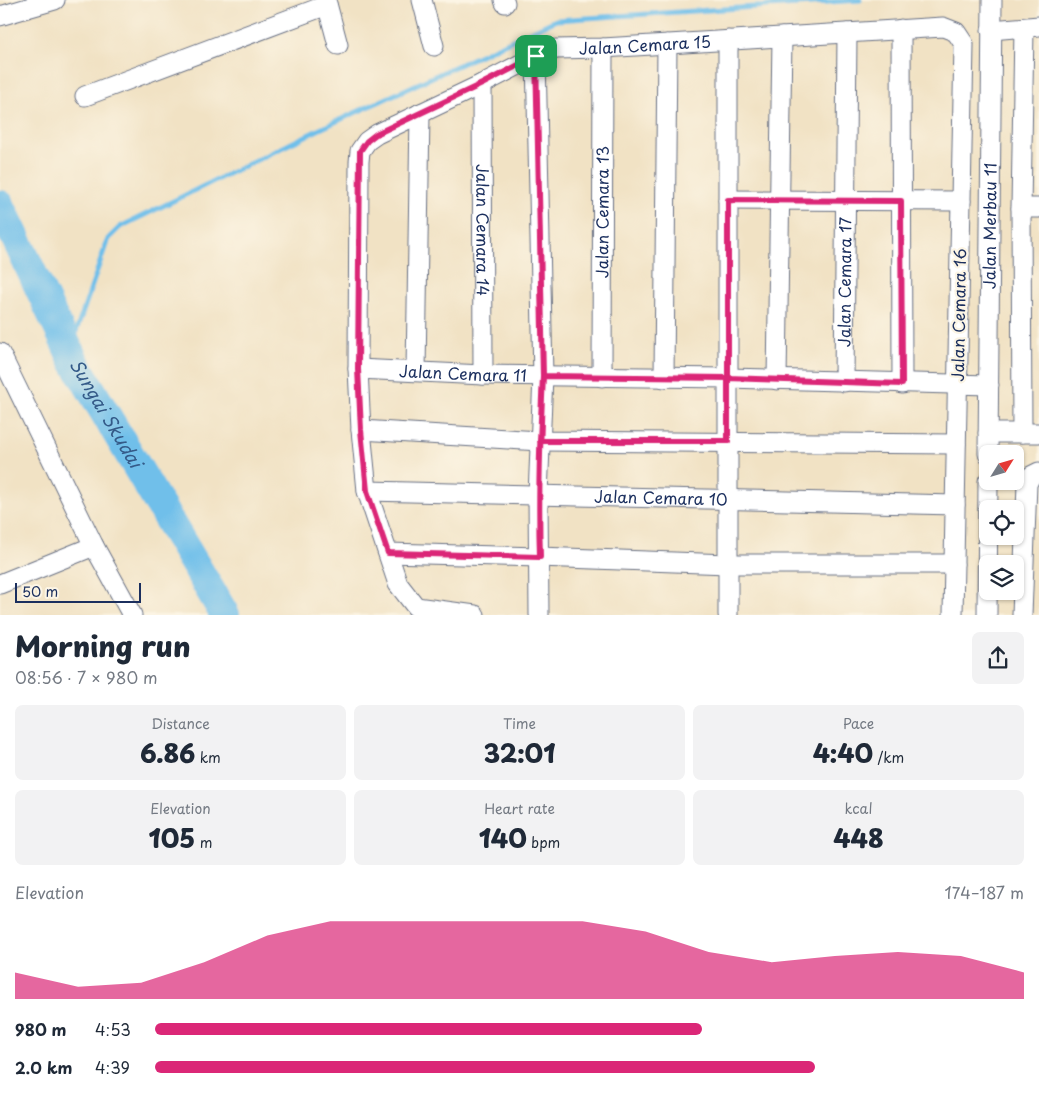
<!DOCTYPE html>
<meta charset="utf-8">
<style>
body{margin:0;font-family:"Playpen Sans",sans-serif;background:#f2f2f3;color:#1f2937;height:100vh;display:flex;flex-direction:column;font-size:19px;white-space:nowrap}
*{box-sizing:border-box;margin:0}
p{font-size:16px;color:#747a83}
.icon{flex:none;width:28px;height:28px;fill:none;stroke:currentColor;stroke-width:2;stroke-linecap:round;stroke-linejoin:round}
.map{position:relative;height:615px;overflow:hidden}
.side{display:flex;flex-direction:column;background:#fff;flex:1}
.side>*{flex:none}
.needle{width:32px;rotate:53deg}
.tools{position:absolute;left:979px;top:445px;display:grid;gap:10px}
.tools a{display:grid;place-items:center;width:45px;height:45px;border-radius:8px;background:#fff;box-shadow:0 1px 4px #0004;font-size:25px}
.scale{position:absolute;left:15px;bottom:12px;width:126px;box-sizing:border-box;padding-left:5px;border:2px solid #1b2f5e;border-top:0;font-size:14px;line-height:18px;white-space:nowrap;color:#1b2f5e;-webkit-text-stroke:4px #fcf5e5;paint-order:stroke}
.pin{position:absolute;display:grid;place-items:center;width:42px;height:42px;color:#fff;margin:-21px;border-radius:10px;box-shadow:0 2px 8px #0006}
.round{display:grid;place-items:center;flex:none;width:52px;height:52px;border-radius:8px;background:#f2f2f3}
.summary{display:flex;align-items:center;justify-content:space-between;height:85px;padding:0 15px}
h1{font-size:28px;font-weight:800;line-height:38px}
.stats{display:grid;grid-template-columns:repeat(3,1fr);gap:8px;height:85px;padding:5px 15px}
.stats div{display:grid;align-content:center;border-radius:8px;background:#f2f2f3;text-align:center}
.stats b{font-size:25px;font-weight:800}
.stats small{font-size:14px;font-weight:400}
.stats p{font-size:14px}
.chart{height:140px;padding:10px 15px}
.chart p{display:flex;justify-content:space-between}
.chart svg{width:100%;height:90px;margin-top:5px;fill:#db2777;opacity:.7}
ul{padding:0 15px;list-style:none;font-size:16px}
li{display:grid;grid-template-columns:80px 60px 1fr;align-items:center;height:38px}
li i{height:12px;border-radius:6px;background:#db2777}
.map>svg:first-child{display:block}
</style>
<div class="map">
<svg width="1039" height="615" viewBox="0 0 1039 615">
<rect width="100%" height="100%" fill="#fcf5e5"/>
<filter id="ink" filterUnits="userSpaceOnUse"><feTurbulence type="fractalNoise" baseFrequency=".02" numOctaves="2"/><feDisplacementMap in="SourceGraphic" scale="10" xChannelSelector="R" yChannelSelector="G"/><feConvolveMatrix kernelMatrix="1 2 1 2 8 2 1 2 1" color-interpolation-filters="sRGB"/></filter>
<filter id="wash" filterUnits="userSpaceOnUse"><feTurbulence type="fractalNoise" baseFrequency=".0096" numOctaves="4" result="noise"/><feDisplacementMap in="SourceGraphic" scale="20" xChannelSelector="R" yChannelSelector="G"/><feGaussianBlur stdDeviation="1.12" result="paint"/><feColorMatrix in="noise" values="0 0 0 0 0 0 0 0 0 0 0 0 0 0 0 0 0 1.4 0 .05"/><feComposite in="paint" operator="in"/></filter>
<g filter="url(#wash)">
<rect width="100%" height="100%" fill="#f1e2c4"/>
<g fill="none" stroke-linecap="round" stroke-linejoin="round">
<polyline stroke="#6fbfea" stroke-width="5" points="69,352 108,239 120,227 320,129 556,20 860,0"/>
<path stroke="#6fbfea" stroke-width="30" id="s1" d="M0 205 74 361 225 615"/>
</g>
</g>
<g filter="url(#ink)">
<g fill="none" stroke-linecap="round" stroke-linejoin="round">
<g stroke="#666e82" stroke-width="21">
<g id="minor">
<polyline points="326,0 338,45"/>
<polyline points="422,0 434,46"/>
<polyline points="504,0 505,3"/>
<polyline points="0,16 55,0"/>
<polyline points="901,29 902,384"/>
<polyline points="991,30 1039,26"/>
<polyline points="536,56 543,376 538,495 539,615"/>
<path id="s2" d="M482 84 483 375"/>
<polyline points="85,96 327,5"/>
<polyline points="728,200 961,201"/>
<polyline points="1021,208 1039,208"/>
<polyline points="0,353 94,546 132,615"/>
<path id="s3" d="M358 369 483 375 728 378 989 385"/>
<polyline points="416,371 420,113"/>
<path id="s4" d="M602 377 603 48"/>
<polyline points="664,378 667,44"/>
<polyline points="777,380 782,37"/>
<path id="s5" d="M844 382 847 33"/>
<polyline points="361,430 540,441 956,444"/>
<polyline points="988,433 1039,433"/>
<polyline points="1022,433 1021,208 1024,28"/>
<path id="s6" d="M988 454 992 0"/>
<path id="s7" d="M367 491 955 505"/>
<polyline points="388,553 539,557 728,564 954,564"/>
<polyline points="0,584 94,546"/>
<path id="s8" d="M475 615 416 607 398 584 367 491 361 430 358 369 359 162 360 151 367 141 377 134 482 84 536 56 556 49 603 48 943 27 956 32 964 44 953 615"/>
<polyline points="728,615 728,40"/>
<polyline points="987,615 988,481"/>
<polyline points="1022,615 1027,484 1031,476 1039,472"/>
</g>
</g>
<use href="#minor" stroke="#fff" stroke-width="19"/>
</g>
</g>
<g fill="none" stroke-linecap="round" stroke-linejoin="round" filter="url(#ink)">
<g stroke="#fff" stroke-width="10">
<path id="route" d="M536 56 482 84 376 134 367 141 360 151 358 369 361 430 367 491 388 553 540 557C538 496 540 436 543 376L728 378 902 384 901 201 728 200C728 280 728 361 728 441H540L543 376 536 56"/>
</g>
<use href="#route" stroke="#db2777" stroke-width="6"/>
</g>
<g text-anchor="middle" stroke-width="4.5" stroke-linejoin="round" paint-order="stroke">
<g font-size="16" fill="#1b2f5e" stroke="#fcf5e5">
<text dy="6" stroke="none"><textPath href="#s8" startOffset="839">Jalan Cemara 15</textPath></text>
<text dy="6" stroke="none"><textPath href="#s4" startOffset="165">Jalan Cemara 13</textPath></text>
<text dy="6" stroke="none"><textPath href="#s6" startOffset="228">Jalan Merbau 11</textPath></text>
<text dy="6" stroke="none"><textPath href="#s2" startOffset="146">Jalan Cemara 14</textPath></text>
<text dy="6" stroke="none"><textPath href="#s5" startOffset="100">Jalan Cemara 17</textPath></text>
<text transform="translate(959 315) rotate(-89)" y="6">Jalan Cemara 16</text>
<text dy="6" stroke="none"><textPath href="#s3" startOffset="105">Jalan Cemara 11</textPath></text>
<text dy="6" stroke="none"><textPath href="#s7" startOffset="294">Jalan Cemara 10</textPath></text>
</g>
<g font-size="18" font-style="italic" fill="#345a88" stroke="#fcf5e5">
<text dy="6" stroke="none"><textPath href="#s1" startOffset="234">Sungai Skudai</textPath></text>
</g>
</g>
</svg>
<div class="tools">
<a><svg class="needle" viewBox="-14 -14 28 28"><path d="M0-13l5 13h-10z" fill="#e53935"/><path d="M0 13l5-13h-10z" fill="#747a83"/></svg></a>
<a><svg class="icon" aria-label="locate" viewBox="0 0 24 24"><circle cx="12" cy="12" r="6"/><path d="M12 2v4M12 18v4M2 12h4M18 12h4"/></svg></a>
<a><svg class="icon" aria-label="layers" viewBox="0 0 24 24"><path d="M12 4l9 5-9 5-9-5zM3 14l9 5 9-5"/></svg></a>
</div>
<div class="scale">50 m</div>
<div class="pin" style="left:536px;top:56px;background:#1e9e55"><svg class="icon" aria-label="arrive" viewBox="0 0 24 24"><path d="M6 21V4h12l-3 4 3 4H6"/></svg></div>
</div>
<section class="side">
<div class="summary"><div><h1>Morning run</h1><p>08:56 · 7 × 980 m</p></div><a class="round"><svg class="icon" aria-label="share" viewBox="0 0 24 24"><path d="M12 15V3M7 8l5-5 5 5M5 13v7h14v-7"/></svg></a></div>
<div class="stats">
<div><p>Distance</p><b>6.86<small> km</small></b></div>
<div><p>Time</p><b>32:01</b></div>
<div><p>Pace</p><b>4:40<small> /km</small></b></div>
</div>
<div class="stats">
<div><p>Elevation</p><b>105<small> m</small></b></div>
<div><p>Heart rate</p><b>140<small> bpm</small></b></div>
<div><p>kcal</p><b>448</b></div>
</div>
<div class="chart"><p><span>Elevation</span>174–187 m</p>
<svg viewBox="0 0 160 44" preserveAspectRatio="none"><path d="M0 44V31L10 38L20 36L30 26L40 13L50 6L60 6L70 6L80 6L90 6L100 11L110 21L120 26L130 23L140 21L150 23L160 31V44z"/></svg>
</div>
<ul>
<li><b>980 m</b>4:53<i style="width:63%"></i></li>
<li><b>2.0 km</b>4:39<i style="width:76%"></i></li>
</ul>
</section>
